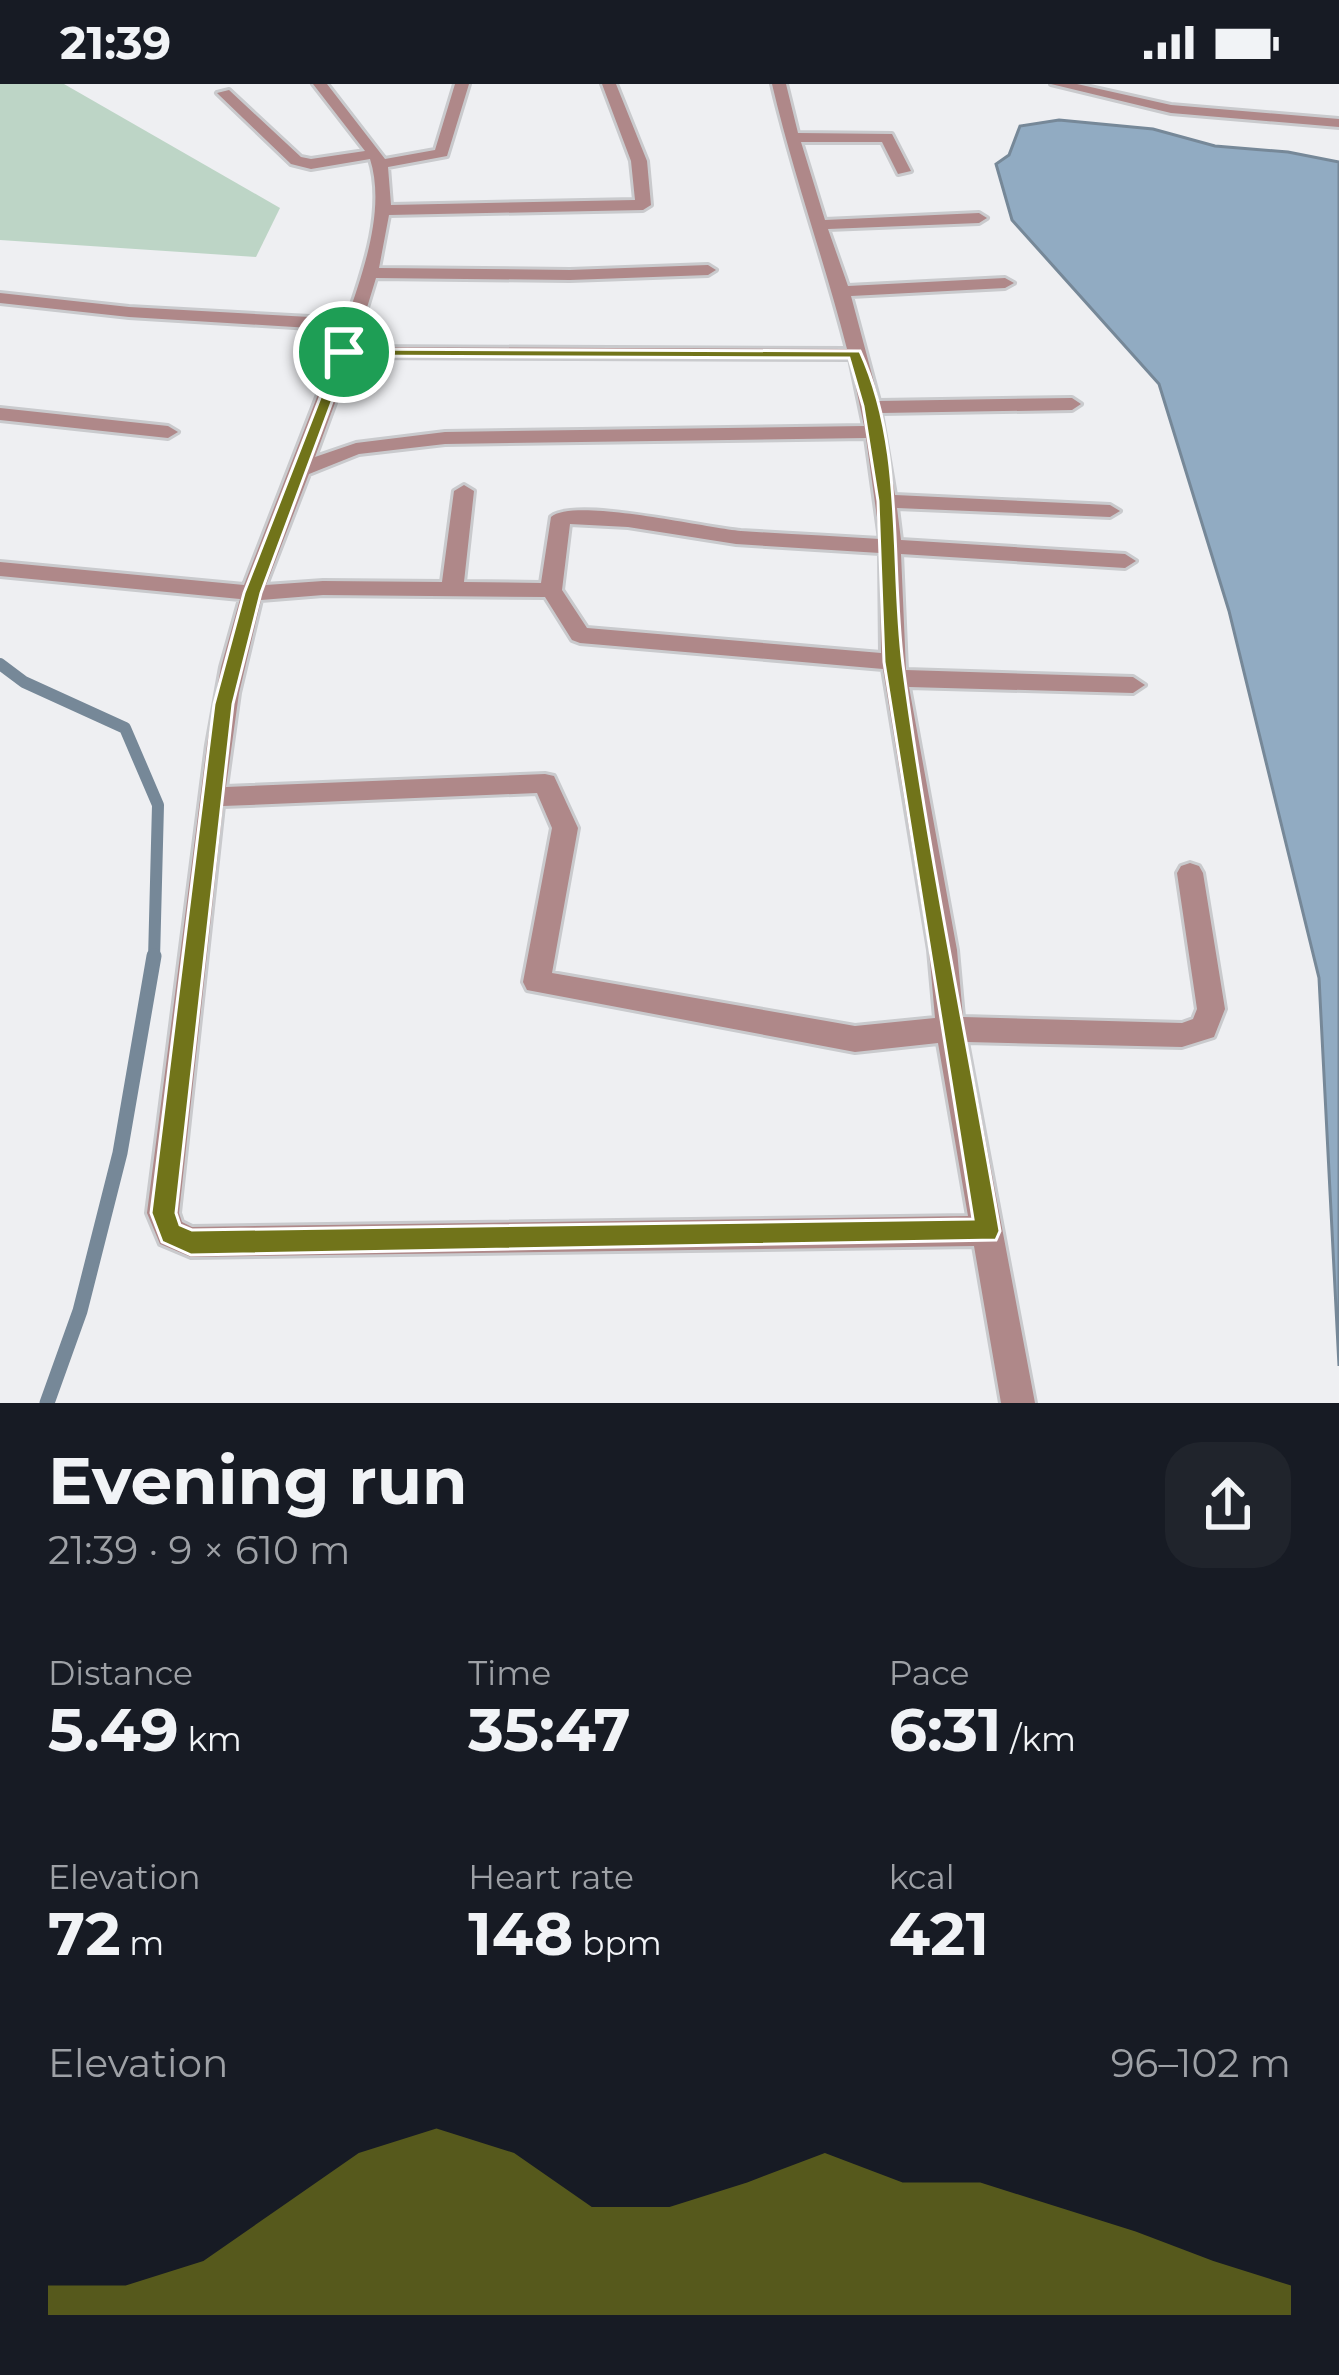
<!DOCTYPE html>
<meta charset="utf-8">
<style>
body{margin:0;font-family:Montserrat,sans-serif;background:#20242c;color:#f1f3f6;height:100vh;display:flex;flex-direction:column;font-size:45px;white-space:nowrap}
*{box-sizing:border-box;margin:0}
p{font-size:39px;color:#9ea1a6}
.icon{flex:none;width:66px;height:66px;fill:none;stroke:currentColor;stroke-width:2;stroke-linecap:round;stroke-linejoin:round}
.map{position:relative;height:1319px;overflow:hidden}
.drawer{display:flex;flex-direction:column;background:#171b24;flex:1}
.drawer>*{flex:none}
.pin{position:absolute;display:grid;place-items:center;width:102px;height:102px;color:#fff;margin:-51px;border:6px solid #fff;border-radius:50%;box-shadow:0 3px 12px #0007}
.round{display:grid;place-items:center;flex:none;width:126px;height:126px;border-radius:36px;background:#20242c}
.summary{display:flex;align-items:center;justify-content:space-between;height:204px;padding:0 48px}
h1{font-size:66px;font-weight:700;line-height:90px}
.stats{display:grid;grid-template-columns:repeat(3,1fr);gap:18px;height:204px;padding:12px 48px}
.stats div{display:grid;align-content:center}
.stats b{font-size:60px;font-weight:700}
.stats small{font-size:33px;font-weight:400}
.stats p{font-size:33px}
.chart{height:336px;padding:24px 48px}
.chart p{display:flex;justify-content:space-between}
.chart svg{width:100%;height:216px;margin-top:12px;fill:#71741a;opacity:.7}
.status{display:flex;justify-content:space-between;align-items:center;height:84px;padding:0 60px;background:#171b24;direction:ltr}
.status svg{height:33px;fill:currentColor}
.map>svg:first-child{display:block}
</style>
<div class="status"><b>21:39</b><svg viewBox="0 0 49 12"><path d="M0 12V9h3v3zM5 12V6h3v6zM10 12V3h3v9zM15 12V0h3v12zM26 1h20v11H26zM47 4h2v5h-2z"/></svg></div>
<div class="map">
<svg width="1339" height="1319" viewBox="0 0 1339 1319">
<rect width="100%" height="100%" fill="#eeeff2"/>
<polygon fill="#bdd5c6" points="0,0 64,0 280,124 256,173 0,156"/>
<polygon fill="#91abc2" stroke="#768898" stroke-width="3" points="1059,36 1153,45 1215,62 1288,68 1339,78 1339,1282 1319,894 1229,527 1159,300 1012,136 996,80 1009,71 1020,42"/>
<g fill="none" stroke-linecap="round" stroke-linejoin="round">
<polyline stroke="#768898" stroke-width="12" points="0,580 24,598 125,644 158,721 154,875"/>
<polyline stroke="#768898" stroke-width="15" points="47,1319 80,1227 120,1069 154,872"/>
<g stroke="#c9cacd" stroke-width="6">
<g id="street">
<path d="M313 0H327L385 75 435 66 455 0H469L447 72 388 83 391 121 635 116 631 77 602 0H616L647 77 651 121 643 126 389 131 379 184 570 186 708 181 716 186 708 191 570 196 376 194 355 263 847 265C824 175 793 90 772 0H786L798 49 892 50 911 87 898 90 882 58H801L825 136 979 129 987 134 979 139 828 145 848 202 1005 194 1014 199 1005 204 851 212 879 317 1072 314 1081 320 1072 326 881 329 895 411 1110 421 1120 427 1110 433 897 424 901 456 1125 470 1136 477 1125 484 901 470 906 586 1133 593 1145 601 1133 609 909 603 957 866 963 933 1182 939 1193 935 1197 925 1177 789 1181 782 1190 779 1199 782 1203 789 1225 925 1214 953 1182 963 967 958 1035 1319H1001L974 1162 191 1173 160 1160 147 1129 207 661 221 583 240 515 0 492V478L244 501 343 246 129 233 0 219V209L129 223 347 235C363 188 386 125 370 75L311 85 291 80 217 9 229 6 301 73 311 75 365 67ZM352 273 850 275 864 342 445 348 356 359 315 373ZM866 354 880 455C834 452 787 450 741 447 705 444 574 413 551 433L541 499 464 498 474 407 464 401 454 407 442 498 323 497 266 501 309 390 359 370 445 360ZM570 440 628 443 736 460 880 469 881 569 587 544 562 506ZM323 511 545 513 572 556 580 559 883 585 929 866 935 934 855 942 552 889 578 744 554 692 545 690 226 703 239 609 261 516ZM537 709 552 744 523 898 527 906 855 968 938 959 968 1132 192 1143 182 1138 179 1129 223 722Z"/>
<polygon points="1051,0 1077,0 1171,21 1339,35 1339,43 1171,29"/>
<polygon points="0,324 168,342 178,348 168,354 0,336"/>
</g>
</g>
<use href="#street" fill="#af8889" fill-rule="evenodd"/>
</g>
<path fill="#71741a" stroke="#fff" stroke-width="3" fill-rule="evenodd" d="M339 265 860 267C905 365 890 477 903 581 928 770 968 959 1000 1147L996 1156 191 1171 162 1158 151 1129 214 620 244 509ZM349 272 849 274 863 322 878 417 884 578 973 1135 192 1146 180 1141 176 1129 233 620 261 509Z"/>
</svg>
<div class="pin" style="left:344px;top:268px;background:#1e9e55"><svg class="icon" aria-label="arrive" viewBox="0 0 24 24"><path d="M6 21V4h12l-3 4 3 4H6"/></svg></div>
</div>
<section class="drawer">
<div class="summary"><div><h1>Evening run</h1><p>21:39 · 9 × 610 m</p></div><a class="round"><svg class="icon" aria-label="share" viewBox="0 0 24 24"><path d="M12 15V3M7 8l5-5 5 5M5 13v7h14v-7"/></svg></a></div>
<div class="stats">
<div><p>Distance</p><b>5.49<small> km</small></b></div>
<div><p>Time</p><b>35:47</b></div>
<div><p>Pace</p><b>6:31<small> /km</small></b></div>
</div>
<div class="stats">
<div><p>Elevation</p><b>72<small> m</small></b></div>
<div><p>Heart rate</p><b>148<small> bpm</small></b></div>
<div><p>kcal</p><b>421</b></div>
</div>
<div class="chart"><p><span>Elevation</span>96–102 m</p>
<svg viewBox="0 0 160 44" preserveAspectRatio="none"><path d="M0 44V38L10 38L20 33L30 22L40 11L50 6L60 11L70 22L80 22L90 17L100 11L110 17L120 17L130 22L140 27L150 33L160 38V44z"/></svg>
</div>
</section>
